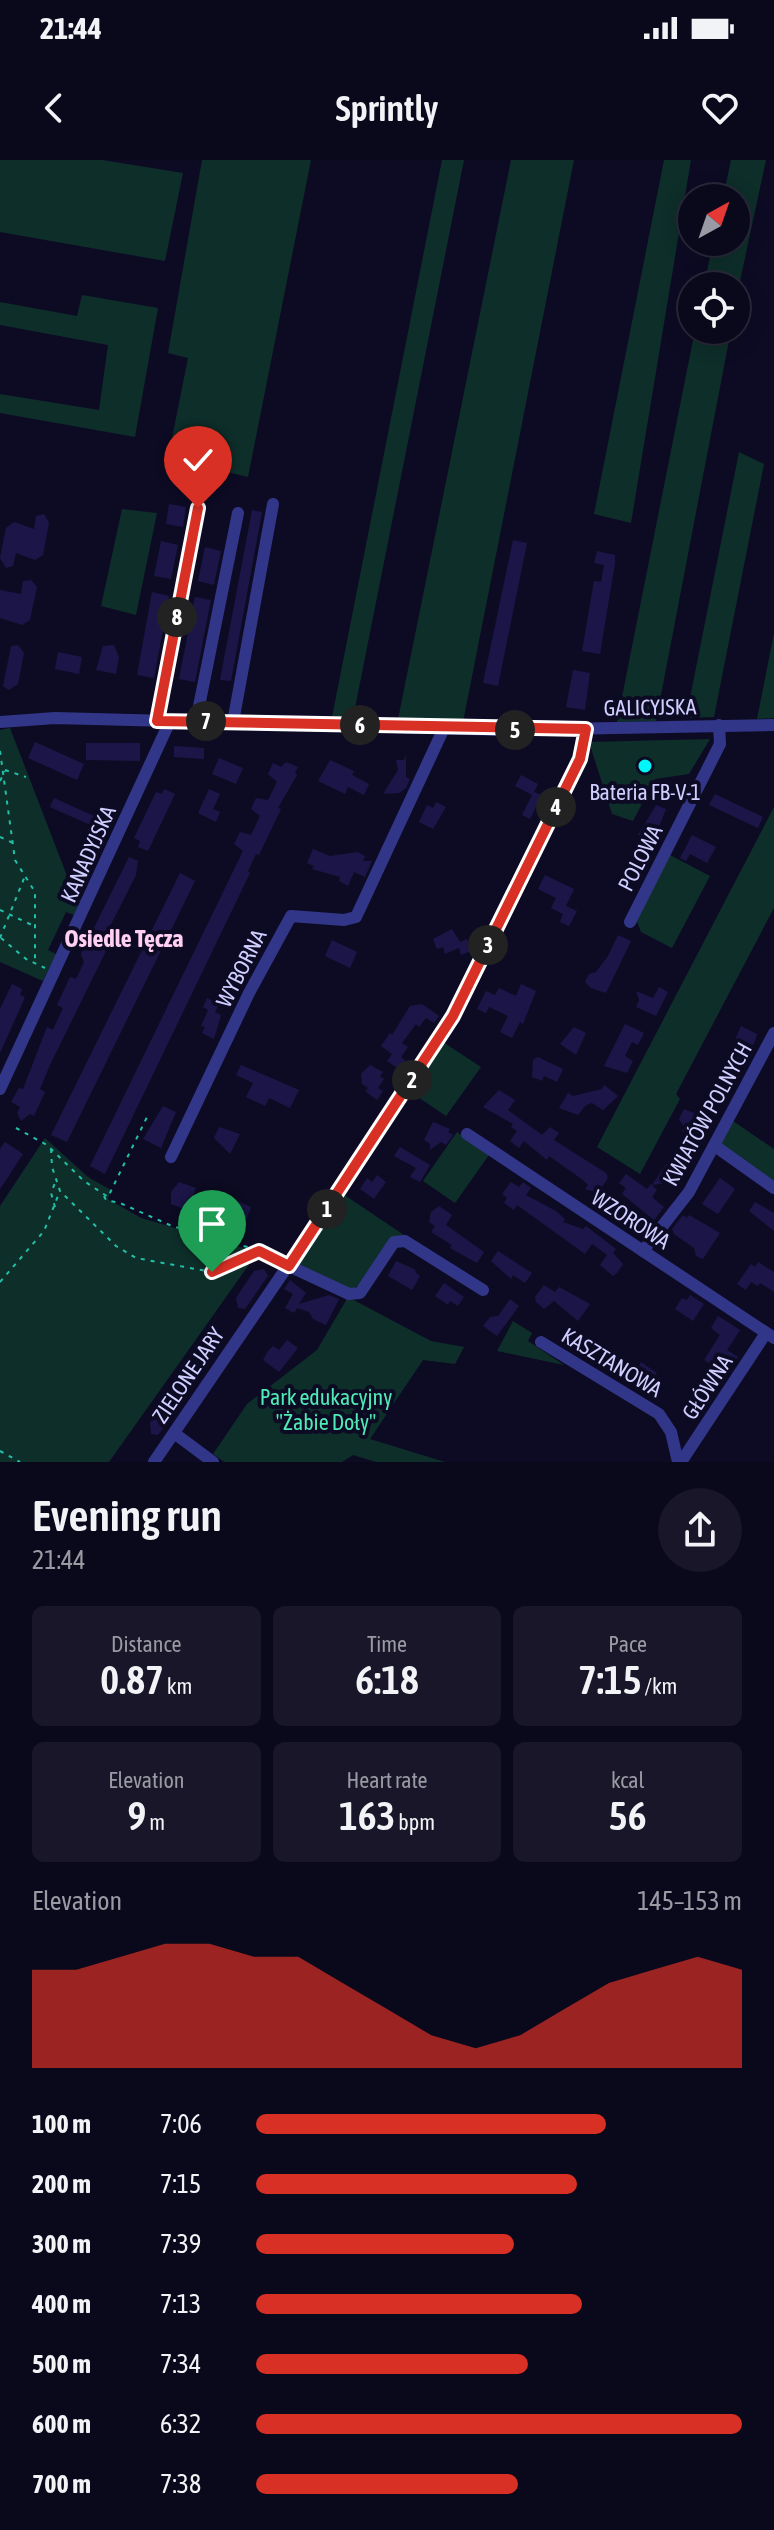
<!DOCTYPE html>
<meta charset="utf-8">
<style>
body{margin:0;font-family:"Asap Condensed",sans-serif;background:#181628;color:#f1f3f6;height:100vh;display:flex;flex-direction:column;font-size:30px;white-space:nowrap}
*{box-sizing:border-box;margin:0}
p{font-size:26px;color:#999aa3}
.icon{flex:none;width:44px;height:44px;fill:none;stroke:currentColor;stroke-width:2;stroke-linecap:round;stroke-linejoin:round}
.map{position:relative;height:1302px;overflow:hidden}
.details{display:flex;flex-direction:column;background:#0a081b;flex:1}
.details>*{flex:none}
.needle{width:52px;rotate:40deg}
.tools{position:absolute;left:678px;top:24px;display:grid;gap:16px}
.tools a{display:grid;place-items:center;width:72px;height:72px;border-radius:50%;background:#0a081b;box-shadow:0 4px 20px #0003,0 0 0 2px #2a293a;font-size:40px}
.pin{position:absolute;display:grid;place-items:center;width:68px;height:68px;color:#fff;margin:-82px -34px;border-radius:50% 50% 50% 0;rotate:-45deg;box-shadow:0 0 8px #0007}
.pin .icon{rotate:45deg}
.km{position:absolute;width:40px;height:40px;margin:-20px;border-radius:50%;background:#222;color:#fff;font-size:22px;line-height:40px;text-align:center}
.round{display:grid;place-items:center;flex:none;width:84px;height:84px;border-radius:42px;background:#181628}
.summary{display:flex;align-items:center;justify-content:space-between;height:136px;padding:0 32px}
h1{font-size:44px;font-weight:600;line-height:60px}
.stats{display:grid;grid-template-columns:repeat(3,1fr);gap:12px;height:136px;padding:8px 32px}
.stats div{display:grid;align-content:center;border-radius:12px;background:#181628;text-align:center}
.stats b{font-size:40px;font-weight:600}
.stats small{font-size:22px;font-weight:400}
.stats p{font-size:22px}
.chart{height:224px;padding:16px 32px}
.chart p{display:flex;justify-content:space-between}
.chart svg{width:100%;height:144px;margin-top:8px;fill:#d93025;opacity:.7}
ul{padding:0 32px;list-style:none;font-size:26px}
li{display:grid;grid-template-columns:128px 96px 1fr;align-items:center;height:60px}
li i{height:20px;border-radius:10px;background:#d93025}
.status{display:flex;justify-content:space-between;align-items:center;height:56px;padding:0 40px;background:#0a081b;direction:ltr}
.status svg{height:22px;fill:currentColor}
header{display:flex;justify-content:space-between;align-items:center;height:104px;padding:0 32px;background:#0a081b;font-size:36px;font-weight:600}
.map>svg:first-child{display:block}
</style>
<div class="status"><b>21:44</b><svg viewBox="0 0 49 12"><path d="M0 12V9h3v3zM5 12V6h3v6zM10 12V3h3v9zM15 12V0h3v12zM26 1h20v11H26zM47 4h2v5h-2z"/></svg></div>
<header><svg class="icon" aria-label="back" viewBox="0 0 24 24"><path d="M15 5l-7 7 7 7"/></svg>Sprintly<svg class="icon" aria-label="heart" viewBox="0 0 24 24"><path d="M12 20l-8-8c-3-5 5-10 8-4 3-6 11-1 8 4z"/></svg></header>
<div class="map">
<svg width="774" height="1302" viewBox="0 0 774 1302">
<rect width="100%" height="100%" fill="#0d0b24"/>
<g fill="#0e2e2a">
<polygon points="0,0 102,0 183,13 165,101 0,72"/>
<polygon points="202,0 311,0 248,317 168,298 188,198 168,193"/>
<polygon points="442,0 464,0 353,558 332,557"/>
<polygon points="511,0 574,0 463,562 398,559"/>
<polygon points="664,0 691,0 631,363 594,354"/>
<polygon points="731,0 766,0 736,140 736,126 704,126 713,82 736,82 736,38 723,38"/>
<polygon points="82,135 158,148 135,277 0,253 0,234 99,250 108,185 0,165 0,142 77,156"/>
<polygon points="695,170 731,170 656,561 617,562"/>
<polygon points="739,292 764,304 714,557 686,558"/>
<polygon points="122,349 157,353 136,455 101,446"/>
<polygon points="774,473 774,558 757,559"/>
<polygon points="10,568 74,734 81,738 74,755 66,752 48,790 56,794 43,821 0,802 0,570"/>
<polygon points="710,579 689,614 655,619 633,661 612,654 589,582"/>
<polygon points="774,647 774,748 676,934 680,939 640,1014 597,987"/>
<polygon points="668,694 710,716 672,788 641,772 635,757"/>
<polygon points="440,880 481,907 446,956 409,931"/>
<polygon points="733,961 774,989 774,1023 720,984"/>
<polygon points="457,972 489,995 455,1043 423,1021"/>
<polygon points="45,978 88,1017 111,1030 108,1039 141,1058 258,1092 109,1302 0,1302 0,1046"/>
<path d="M340 1032 404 1075C377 1084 374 1122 348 1131L296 1105V1100Z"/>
<polygon points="348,1137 431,1181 464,1187 455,1204 423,1200 370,1279 445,1302 376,1302 353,1295 342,1302 224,1302 213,1294 247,1244 317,1190"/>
<polygon points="513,1161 532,1173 528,1181 564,1205 497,1191"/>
</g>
<g fill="#1b1647">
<polygon points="169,344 186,347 183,367 166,364"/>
<polygon points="252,350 262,352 231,521 220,520"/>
<polygon points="44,354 49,363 43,395 35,400 16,393 13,406 6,408 0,398 6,368 14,362 34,369 36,356"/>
<polygon points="513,380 527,383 498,526 483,523"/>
<polygon points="161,381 178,385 171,419 154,416"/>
<polygon points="205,387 221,391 214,425 198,421"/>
<polygon points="597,391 615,395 615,403 600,494 582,491 594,421 601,422 604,405 594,403"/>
<polygon points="31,420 37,427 30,460 22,465 0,458 0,430 21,434 23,421"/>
<polygon points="152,432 169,436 154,518 137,515"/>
<polygon points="195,437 211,440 195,522 179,519"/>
<polygon points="18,485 24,493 18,524 9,530 3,526 11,486"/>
<polygon points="114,485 119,497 116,514 96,510 103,486"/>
<polygon points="58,492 82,497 79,514 55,509"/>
<polygon points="573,510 590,513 585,550 566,547"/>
<polygon points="35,582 84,604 77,620 28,598"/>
<polygon points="86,583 140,583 140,601 86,600"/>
<polygon points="174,586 204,588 204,599 174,597"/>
<polygon points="406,595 406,617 410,619 406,628 399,633 383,634 398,610 396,600 404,600"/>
<polygon points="219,598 243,608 236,624 212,614"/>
<polygon points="330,600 354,611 352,615 369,624 364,635 348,627 345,634 318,621"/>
<polygon points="286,602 298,607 295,613 297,615 278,648 281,649 259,695 256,694 248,711 250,713 105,1014 90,1006 243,691 234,684 240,672 251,675 260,656 251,649 256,638 268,640 277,622 268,614 273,603 281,607"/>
<polygon points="521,615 538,624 534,632 542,635 530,659 522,655 532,635 515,626"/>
<polygon points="164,629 175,634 148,691 138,687 140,681 134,678 156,632 162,634"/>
<polygon points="209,629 220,634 213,649 220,652 216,662 198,653"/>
<polygon points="715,634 763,657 758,668 709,645"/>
<polygon points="54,638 101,659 97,668 50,647"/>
<polygon points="436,642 446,647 433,669 419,662 427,645 433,648"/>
<polygon points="656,645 666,649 653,682 638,675"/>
<polygon points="692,675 716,687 707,703 690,694 686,701 680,698"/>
<polygon points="83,680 94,685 92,690 97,693 83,724 75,717 82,703 74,699"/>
<polygon points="313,689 330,696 358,692 365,696 363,701 372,701 365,717 354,712 348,726 339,721 340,717 312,709 314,706 307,703"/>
<polygon points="129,697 138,701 136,715 101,784 106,786 105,793 50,905 40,929 45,932 34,956 30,954 21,961 17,953 20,947 11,942 19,928 23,929 47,867 53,870 63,848 57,845 70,817 76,819 84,802 81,794"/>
<polygon points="180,713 195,721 67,982 51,975"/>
<polygon points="545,715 574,729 566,746 577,751 569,766 560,762 563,754 551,748 556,738 538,729"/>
<polygon points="452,769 460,782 467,779 471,791 461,795 459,788 445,794 443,787 437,789 433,779"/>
<polygon points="618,775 631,781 606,833 591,828 585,822 589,814 596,812 608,796"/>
<polygon points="332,780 357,792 350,808 325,796"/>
<polygon points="12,824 22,829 20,835 25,837 0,893 0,849"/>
<polygon points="521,824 536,831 523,864 520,862 512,878 500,872 508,856 489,847 486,853 477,849 486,831 495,835 499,828 516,836"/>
<polygon points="659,827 668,832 656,856 636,847 639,840 636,831 653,838"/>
<polygon points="207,838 219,844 215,852 221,855 214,879 202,873 205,867 201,866 208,850 203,847"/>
<polygon points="422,844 439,856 434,863 426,858 419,867 416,864 402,883 408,887 401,897 406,901 399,909 387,901 392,894 381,886 390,873 392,875 410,846"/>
<polygon points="625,864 644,873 638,885 632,882 625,896 633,901 627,913 604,906"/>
<polygon points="741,866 757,874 755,881 750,890 745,888 735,908 742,912 727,940 723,938 719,947 711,943 714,922 737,883 734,882"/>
<polygon points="574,867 586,873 576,895 560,884"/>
<polygon points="538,897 563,909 557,922 544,916 542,921 532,917 533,900"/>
<polygon points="241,905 299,930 290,948 269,938 265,946 246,937 253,923 236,915"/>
<polygon points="370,905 383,912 380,916 384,919 378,928 383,931 377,940 365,931 368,928 362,924 361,914"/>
<polygon points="604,925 618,936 603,950 592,943 586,945 578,955 559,948 568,933 573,936 602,929"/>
<polygon points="499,930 515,940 508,950 542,975 550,967 559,973 554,980 606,1013 608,1018 598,1033 585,1029 588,1025 583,1020 549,996 547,1000 524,981 519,988 510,981 517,971 511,967 513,964 483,947"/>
<polygon points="163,946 176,952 161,988 143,979"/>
<polygon points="684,949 711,960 707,969 698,965 692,976 682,971 684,967 679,959"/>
<polygon points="433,962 450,969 448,972 453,975 446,985 441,982 430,990 430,984 424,980"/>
<polygon points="219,967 240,974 230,994 214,978"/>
<polygon points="5,982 23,994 0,1029 0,989"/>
<polygon points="400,987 430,1005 420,1022 410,1017 416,1008 394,996"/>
<polygon points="675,991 687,998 674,1022 652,1025"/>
<polygon points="626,1014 647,1029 651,1024 657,1030 652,1037 664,1047 654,1060 622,1034 626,1028 619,1023"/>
<polygon points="377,1015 386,1022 374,1039 360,1029 367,1018 372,1022"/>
<polygon points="720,1018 735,1029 718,1054 702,1044"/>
<polygon points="179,1022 196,1028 187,1050 171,1044 171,1032"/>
<polygon points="511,1022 519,1027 523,1022 531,1028 526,1035 556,1051 565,1059 563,1062 583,1069 586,1066 616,1089 613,1093 623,1104 617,1113 613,1116 600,1105 607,1095 592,1084 585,1094 517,1045 514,1050 504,1043 507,1038 502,1034"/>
<polygon points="226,1036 251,1047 244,1066 217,1054"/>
<polygon points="755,1042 774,1053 774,1071 749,1051"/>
<polygon points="439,1046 452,1055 446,1065 484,1092 477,1103 450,1088 452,1085 431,1072 435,1066 429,1062 431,1052"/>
<polygon points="683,1055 687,1058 689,1055 720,1073 703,1099 696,1096 694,1088 674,1074 672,1069"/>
<polygon points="498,1091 532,1113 525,1123 513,1115 511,1119 491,1101"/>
<polygon points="396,1101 416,1110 415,1112 420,1116 412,1130 388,1116"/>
<polygon points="758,1102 774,1112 774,1132 760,1123 758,1126 751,1122 746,1130 737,1124 751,1104 755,1107"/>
<polygon points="264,1109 268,1116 245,1149 238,1148 236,1138 254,1111"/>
<polygon points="290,1120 306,1133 299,1144 329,1135 339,1139 326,1165 313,1159 309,1152 297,1148 294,1153 285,1148 293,1134 284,1129"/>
<polygon points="444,1123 464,1137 458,1146 450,1141 448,1145 435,1136"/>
<polygon points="544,1125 555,1132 559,1127 590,1144 578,1161 554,1141 544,1149 536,1142 535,1137"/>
<polygon points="690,1135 704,1144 693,1161 675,1149 682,1138 687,1140"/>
<polygon points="510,1139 519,1146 497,1176 483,1166 490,1157 498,1156"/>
<polygon points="718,1156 740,1170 727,1190 738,1197 733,1204 725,1199 718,1209 704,1200 720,1175 711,1168"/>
<polygon points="221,1173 225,1180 201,1213 194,1212 192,1202 210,1175"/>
<polygon points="287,1180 298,1188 279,1212 263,1200 268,1191 273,1186 279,1190"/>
<polygon points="617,1193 638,1207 641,1202 657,1213 647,1228 609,1205"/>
<polygon points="178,1235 182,1242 158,1275 151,1274 150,1263 168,1237"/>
</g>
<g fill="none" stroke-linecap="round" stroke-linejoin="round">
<g stroke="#22c0a8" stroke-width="2" stroke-dasharray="4 6" stroke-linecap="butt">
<polyline points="0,591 15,700 35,732 35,804"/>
<polyline points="5,610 26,617"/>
<polyline points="0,621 5,611"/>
<polyline points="0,677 13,683"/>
<polyline points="0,750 34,766"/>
<polyline points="0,778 25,716"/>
<polyline points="1,778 26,799 45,808"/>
<polyline points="16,968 47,985 84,1021 108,1037 147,957"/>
<polyline points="51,989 52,1007 60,1031 116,1086 136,1098 212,1112 259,1091 278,1098"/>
<polyline points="104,1036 106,1040 120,1043 172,1066 258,1090"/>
<polyline points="55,1047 51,1033 55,1023"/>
<polyline points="0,1122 44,1071 60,1031"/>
<polyline points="0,1291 20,1302"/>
</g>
<g stroke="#323688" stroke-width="12">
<polyline points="157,561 198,348"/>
<polyline points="196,561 238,353"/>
<polyline points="0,562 55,558 506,570 774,565"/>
<polyline points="233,562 273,344"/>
<polyline points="630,762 720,584 719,565"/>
<polyline points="0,929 170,561"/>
<polyline points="467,974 774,1178"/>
<polyline points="715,986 774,1028"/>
<polyline points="171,997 249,833 291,756 344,760 356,757 444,568"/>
<polyline points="643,1091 689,1032 774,873"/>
<polyline points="289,1106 349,1134 360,1133 394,1082 405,1081 483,1130"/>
<polyline points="541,1182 659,1254 671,1272 678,1302"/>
<polyline points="174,1273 213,1302"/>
<polyline points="154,1302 377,975 453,856 580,599 586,569"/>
<polyline points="681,1302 766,1173"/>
</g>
</g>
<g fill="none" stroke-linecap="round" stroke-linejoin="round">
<g stroke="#fff" stroke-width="16">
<polyline id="route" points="198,348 157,561 586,569 580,599 453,856 289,1106 259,1091 212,1112"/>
</g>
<use href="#route" stroke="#d93025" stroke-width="10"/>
</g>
<circle fill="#00f7f9" stroke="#0d0b24" stroke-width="3" cx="645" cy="606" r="8"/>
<g text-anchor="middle" stroke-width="8" stroke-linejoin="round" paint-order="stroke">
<g font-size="22" fill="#cfceff" stroke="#0d0b24">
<text transform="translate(650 547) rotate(-1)" y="8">GALICYJSKA</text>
<text transform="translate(88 694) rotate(-66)" y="8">KANADYJSKA</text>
<text transform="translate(640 698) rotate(-63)" y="8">POLOWA</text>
<text transform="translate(241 808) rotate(-63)" y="8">WYBORNA</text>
<text transform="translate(707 954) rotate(-61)" y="8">KWIATÓW POLNYCH</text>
<text transform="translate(631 1059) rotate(33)" y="8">WZOROWA</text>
<text transform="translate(612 1202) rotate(31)" y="8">KASZTANOWA</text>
<text transform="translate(188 1215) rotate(-56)" y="8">ZIELONE JARY</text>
<text transform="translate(707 1227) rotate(-57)" y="8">GŁÓWNA</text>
</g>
<g font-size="22" fill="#cfceff" stroke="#0d0b24">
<text x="645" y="640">Bateria FB-V-1</text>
</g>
<g font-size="22" fill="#4eebb6" stroke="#0d0b24">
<text x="326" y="1245">Park edukacyjny<tspan x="326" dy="25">"Żabie Doły"</tspan></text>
</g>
<g font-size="24" font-weight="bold" fill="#ffd0f2" stroke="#0d0b24">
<text x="124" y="787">Osiedle Tęcza</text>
</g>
</g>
</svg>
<div class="tools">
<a><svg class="needle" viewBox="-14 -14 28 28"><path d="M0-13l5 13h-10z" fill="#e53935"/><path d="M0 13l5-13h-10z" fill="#999aa3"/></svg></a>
<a><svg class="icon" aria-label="locate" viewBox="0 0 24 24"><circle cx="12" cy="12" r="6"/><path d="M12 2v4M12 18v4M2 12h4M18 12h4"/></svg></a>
</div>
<div class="pin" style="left:212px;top:1112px;background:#1e9e55"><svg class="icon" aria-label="arrive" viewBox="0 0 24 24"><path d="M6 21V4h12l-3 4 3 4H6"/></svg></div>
<div class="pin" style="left:198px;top:348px;background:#d93025"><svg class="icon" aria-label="check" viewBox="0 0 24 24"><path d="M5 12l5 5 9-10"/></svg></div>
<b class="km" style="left:327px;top:1049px">1</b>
<b class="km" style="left:412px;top:920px">2</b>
<b class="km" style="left:488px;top:785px">3</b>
<b class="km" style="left:556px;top:647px">4</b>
<b class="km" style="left:515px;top:570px">5</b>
<b class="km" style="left:360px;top:565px">6</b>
<b class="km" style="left:206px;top:561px">7</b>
<b class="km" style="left:177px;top:457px">8</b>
</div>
<section class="details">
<div class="summary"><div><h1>Evening run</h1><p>21:44</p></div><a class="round"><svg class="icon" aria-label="share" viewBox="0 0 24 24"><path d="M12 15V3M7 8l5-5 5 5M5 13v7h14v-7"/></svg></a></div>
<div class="stats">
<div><p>Distance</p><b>0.87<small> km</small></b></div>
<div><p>Time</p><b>6:18</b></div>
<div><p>Pace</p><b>7:15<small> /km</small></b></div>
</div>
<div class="stats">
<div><p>Elevation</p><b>9<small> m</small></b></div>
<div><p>Heart rate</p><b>163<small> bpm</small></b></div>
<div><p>kcal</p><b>56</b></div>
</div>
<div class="chart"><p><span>Elevation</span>145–153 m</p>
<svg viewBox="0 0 160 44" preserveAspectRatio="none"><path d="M0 44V14L10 14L20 10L30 6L40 6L50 10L60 10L70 18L80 26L90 34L100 38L110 34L120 26L130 18L140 14L150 10L160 14V44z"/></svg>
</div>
<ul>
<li><b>100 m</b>7:06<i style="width:72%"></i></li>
<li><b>200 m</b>7:15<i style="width:66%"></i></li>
<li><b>300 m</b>7:39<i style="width:53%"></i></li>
<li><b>400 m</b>7:13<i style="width:67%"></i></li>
<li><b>500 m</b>7:34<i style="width:56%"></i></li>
<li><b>600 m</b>6:32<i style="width:100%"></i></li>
<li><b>700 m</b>7:38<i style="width:54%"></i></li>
</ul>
</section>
